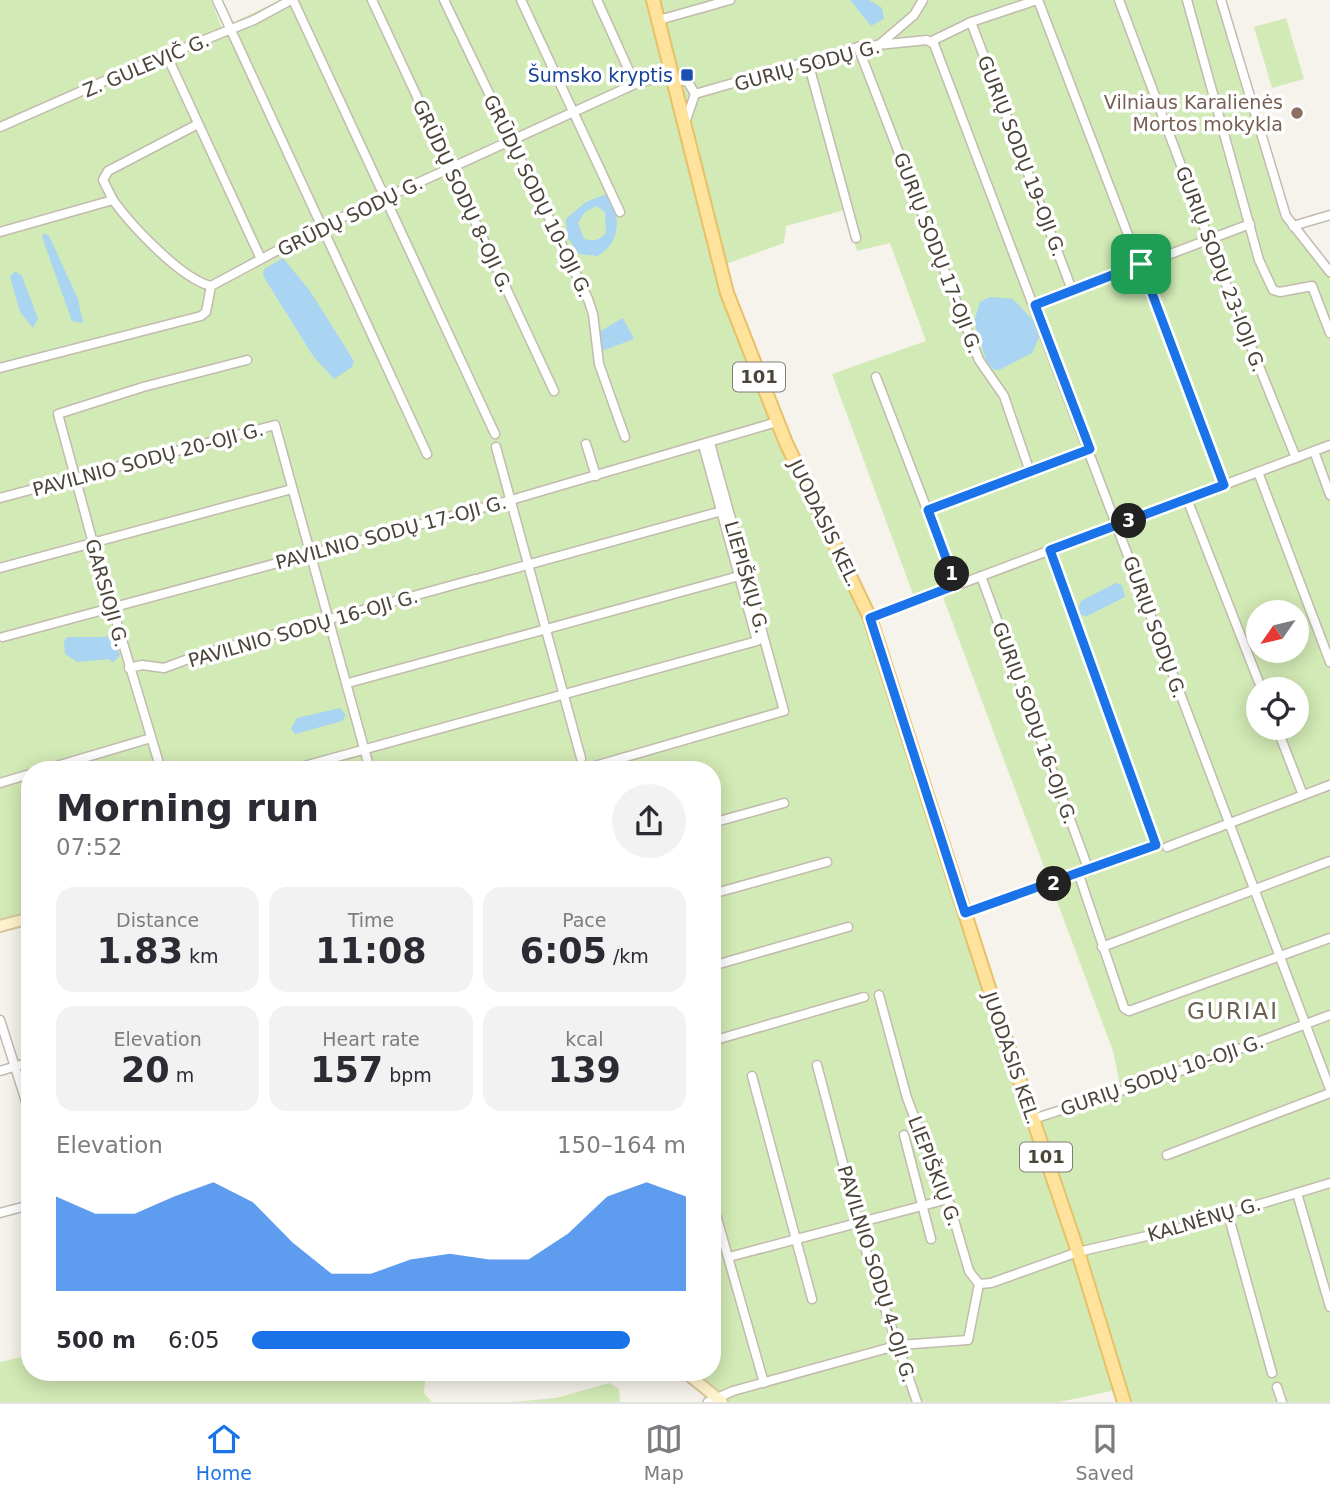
<!DOCTYPE html>
<meta charset="utf-8">
<style>
body{margin:0;font-family:"DejaVu Sans",sans-serif;background:#f2f2f3;color:#2b2b33;height:100vh;display:flex;flex-direction:column;font-size:26px;white-space:nowrap}
*{box-sizing:border-box;margin:0}
p{font-size:23px;color:#7c7c81}
.icon{flex:none;width:38px;height:38px;fill:none;stroke:currentColor;stroke-width:2;stroke-linecap:round;stroke-linejoin:round}
.map{position:relative;flex:1;overflow:hidden}
.drawer{position:absolute;left:21px;top:761px;width:700px;height:620px;display:flex;flex-direction:column;background:#fff;border-radius:28px;box-shadow:0 4px 18px #0003}
.drawer>*{flex:none}
.needle{width:46px;rotate:236deg}
.tools{position:absolute;left:1246px;top:600px;display:grid;gap:14px}
.tools a{display:grid;place-items:center;width:63px;height:63px;border-radius:50%;background:#fff;box-shadow:0 4px 18px #0003;font-size:35px}
.pin{position:absolute;display:grid;place-items:center;width:60px;height:60px;color:#fff;margin:-30px;border-radius:14px;box-shadow:0 4px 10px #0006}
.km{position:absolute;width:35px;height:35px;margin:-18px;border-radius:50%;background:#222;color:#fff;font-size:19px;line-height:35px;text-align:center}
.round{display:grid;place-items:center;flex:none;width:74px;height:74px;border-radius:37px;background:#f2f2f3}
.head{display:flex;align-items:center;justify-content:space-between;height:119px;padding:0 35px}
h1{font-size:38px;font-weight:700;line-height:52px}
.metrics{display:grid;grid-template-columns:repeat(3,1fr);gap:10px;height:119px;padding:7px 35px}
.metrics div{display:grid;align-content:center;border-radius:18px;background:#f2f2f3;text-align:center}
.metrics b{font-size:35px;font-weight:700}
.metrics small{font-size:19px;font-weight:400}
.metrics p{font-size:19px}
.chart{height:196px;padding:14px 35px}
.chart p{display:flex;justify-content:space-between}
.chart svg{width:100%;height:126px;margin-top:7px;fill:#1a73e8;opacity:.7}
ul{padding:0 35px;list-style:none;font-size:23px}
li{display:grid;grid-template-columns:112px 84px 1fr;align-items:center;height:52px}
li i{height:18px;border-radius:9px;background:#1a73e8}
.tabs{display:flex;justify-content:space-around;align-items:center;height:98px;border-top:2px solid #e1e1e2;background:#fff;font-size:19px;color:#7c7c81}
.tabs a{display:grid;justify-items:center;gap:4px}
.tabs .on{color:#1a73e8}
.map>svg:first-child{display:block}
</style>
<div class="map">
<svg width="1330" height="1402" viewBox="0 0 1330 1402">
<rect width="100%" height="100%" fill="#f6f3ec"/>
<g fill="#d2eab5" fill-rule="evenodd">
<path d="M0 0H211L222 28 280 0H648L723 298 768 417 869 629 1116 1390 1059 1402H702L705 1395 676 1372H712V770H30V911L0 920ZM263 276 334 332 354 360 313 356Z"/>
<path d="M659 0H1219L1283 217 1330 278V1402H1128L1036 1115 1121 1089 1113 1051 940 589 914 597 832 374 926 341 890 243 857 251 845 210 786 226 784 243 723 265ZM1258 612H1297V651H1258ZM1258 690H1297V728H1258Z"/>
<polygon points="1286,18 1304,79 1272,88 1254,27"/>
<polygon points="30,1355 30,1372 426,1372 424,1393 432,1402 0,1402 0,1362"/>
<polygon points="609,1383 619,1389 620,1402 513,1402 556,1398"/>
</g>
<g fill="#a9d4f2" fill-rule="evenodd">
<polygon points="850,0 869,0 882,8 884,19 871,26"/>
<path d="M607 194C622 215 621 244 597 256L579 254 567 237 566 219 586 202ZM597 206 605 212 606 233C599 240 594 242 584 239L578 223 585 212Z"/>
<polygon points="44,233 49,236 78,299 83,323 72,321 42,237"/>
<polygon points="283,258 310,291 354,361 352,367 334,379 313,356 263,276 264,269"/>
<polygon points="15,271 22,276 38,319 33,328 20,312 10,277"/>
<polygon points="990,297 1013,299 1033,320 1040,335 1032,353 999,370 994,370 987,363 974,322 980,302"/>
<polygon points="623,318 634,339 602,351 599,332"/>
<polygon points="1116,583 1122,585 1125,597 1087,616 1080,615 1078,609 1081,601"/>
<polygon points="113,633 120,656 112,663 109,659 77,662 65,654 64,642 67,637 105,637"/>
<polygon points="340,708 346,715 342,721 295,734 291,729 297,718"/>
</g>
<g fill="none" stroke-linecap="round" stroke-linejoin="round">
<g stroke="#c2bbae" stroke-width="11">
<g id="street">
<polyline points="217,0 427,454"/>
<polyline points="293,0 495,434"/>
<polyline points="372,0 554,391"/>
<polyline points="444,0 588,299 593,314 599,364 625,437"/>
<polyline points="521,0 620,212"/>
<polyline points="597,0 635,84"/>
<polyline points="1038,0 1224,485"/>
<polyline points="1119,0 1221,272 1296,458"/>
<polyline points="1187,0 1259,260 1273,290 1280,292 1312,286 1330,333"/>
<polyline points="1221,0 1286,216 1330,272"/>
<polyline points="659,20 730,0"/>
<polyline points="971,22 1072,290"/>
<polyline points="932,41 971,22 1037,0"/>
<polyline points="880,44 914,15 923,0"/>
<polyline points="858,47 979,360 1004,396 1030,472"/>
<polyline points="167,56 261,259"/>
<polyline points="808,62 856,238"/>
<polyline points="675,79 688,82 695,94 685,123"/>
<polyline points="695,94 858,47 927,40 934,44 1330,1089"/>
<polyline points="0,127 134,68 254,20 291,0"/>
<polyline points="113,200 103,180 108,171 198,124"/>
<polyline points="1293,226 1330,215"/>
<path d="M0 232 113 200C131 225 181 279 211 286"/>
<polyline points="1035,305 1250,224"/>
<polyline points="0,368 201,316 206,312 211,286 321,227 635,84 673,74"/>
<polyline points="876,377 956,585"/>
<polyline points="586,444 596,476"/>
<polyline points="496,447 581,758"/>
<polyline points="1314,451 1330,495"/>
<polyline points="1258,472 1330,662"/>
<polyline points="0,498 275,425 370,770"/>
<polyline points="1187,499 1262,690"/>
<polyline points="928,510 1090,449"/>
<polyline points="0,568 292,489"/>
<polyline points="981,576 1089,871"/>
<polyline points="480,578 722,511"/>
<polyline points="870,618 1330,445"/>
<polyline points="3,637 511,500 777,422"/>
<polyline points="499,642 739,576"/>
<polyline points="129,668 142,665 164,668 199,655 475,579"/>
<polyline points="348,683 495,643"/>
<polyline points="1277,728 1301,790"/>
<polyline points="297,768 757,641 703,445"/>
<polyline points="43,770 151,738"/>
<polyline points="161,770 93,543 58,414 143,387 247,360"/>
<polyline points="581,770 784,711 710,443"/>
<polyline points="0,783 30,774"/>
<polyline points="712,823 784,803"/>
<polyline points="1167,847 1330,785"/>
<polyline points="1079,875 1124,1008 1129,1011 1330,938"/>
<polyline points="712,894 827,862"/>
<polyline points="965,913 1156,845 1050,550"/>
<polyline points="1102,947 1330,861"/>
<polyline points="712,966 848,927"/>
<polyline points="879,995 907,1098 924,1143 941,1175 969,1271 979,1284 991,1283 1078,1252 1181,1228 1330,1183"/>
<polyline points="0,1020 30,1114"/>
<polyline points="712,1041 864,997"/>
<polyline points="817,1065 868,1258 917,1402"/>
<polyline points="0,1071 30,1062"/>
<polyline points="752,1076 812,1299"/>
<polyline points="1033,1119 1164,1077 1330,1015"/>
<polyline points="904,1135 931,1239"/>
<polyline points="1167,1155 1330,1093"/>
<polyline points="1297,1193 1330,1307"/>
<polyline points="712,1201 764,1383"/>
<polyline points="0,1213 30,1205"/>
<polyline points="1228,1214 1272,1373"/>
<polyline points="729,1257 948,1199"/>
<polyline points="1277,1387 1282,1402"/>
<polyline points="708,1402 733,1391 899,1345 968,1340 979,1284"/>
</g>
</g>
<g stroke="#d6c79b" stroke-width="14">
<g id="secondary">
<polyline points="0,926 30,918"/>
<polyline points="685,1372 722,1402"/>
</g>
</g>
<g stroke="#e6c16a" stroke-width="16">
<polyline id="primary" points="653,0 727,293 786,443 870,618 997,1013 1078,1252 1124,1402"/>
</g>
<use href="#street" stroke="#fff" stroke-width="8"/>
<use href="#secondary" stroke="#fff3cd" stroke-width="10"/>
<use href="#primary" stroke="#ffe39c" stroke-width="12"/>
</g>
<g fill="none" stroke-linecap="round" stroke-linejoin="round">
<g stroke="#fff" stroke-width="14">
<polygon id="route" points="1141,264 1224,485 1050,550 1156,845 965,913 870,618 956,585 928,510 1090,449 1035,305"/>
</g>
<use href="#route" stroke="#1a73e8" stroke-width="9"/>
</g>
<rect fill="#1a4fb4" stroke="#fff" stroke-width="2.5" x="680" y="68" width="14" height="14" rx="3.5"/>
<circle fill="#8d6e63" stroke="#fff" stroke-width="2.5" cx="1297" cy="113" r="7"/>
<g text-anchor="middle" stroke-width="7" stroke-linejoin="round" paint-order="stroke">
<g fill="#fff" stroke="#817c74" stroke-width="2">
<rect x="733" y="362.5" width="52" height="29" rx="5"/>
<rect x="1020" y="1142.5" width="52" height="29" rx="5"/>
</g>
<g font-size="18" font-weight="bold" fill="#4b4439">
<text x="759" y="383">101</text>
<text x="1046" y="1163">101</text>
</g>
<g font-size="19" fill="#4b4439" stroke="#fff">
<text transform="translate(146 65) rotate(-23)" y="7">Z. GULEVIČ G.</text>
<text transform="translate(807 65) rotate(-15)" y="7">GURIŲ SODŲ G.</text>
<text transform="translate(1022 156) rotate(69)" y="7">GURIŲ SODŲ 19-OJI G.</text>
<text transform="translate(463 196) rotate(65)" y="7">GRŪDŲ SODŲ 8-OJI G.</text>
<text transform="translate(538 196) rotate(64)" y="7">GRŪDŲ SODŲ 10-OJI G.</text>
<text transform="translate(350 216) rotate(-26)" y="7">GRŪDŲ SODŲ G.</text>
<text transform="translate(938 253) rotate(69)" y="7">GURIŲ SODŲ 17-OJI G.</text>
<text transform="translate(1221 269) rotate(69)" y="7">GURIŲ SODŲ 23-IOJI G.</text>
<text transform="translate(148 459) rotate(-15)" y="7">PAVILNIO SODŲ 20-OJI G.</text>
<text transform="translate(825 523) rotate(64)" y="7">JUODASIS KEL.</text>
<text transform="translate(391 532) rotate(-15)" y="7">PAVILNIO SODŲ 17-OJI G.</text>
<text transform="translate(747 577) rotate(74)" y="7">LIEPIŠKIŲ G.</text>
<text transform="translate(107 593) rotate(74)" y="7">GARSIOJI G.</text>
<text transform="translate(1155 627) rotate(70)" y="7">GURIŲ SODŲ G.</text>
<text transform="translate(303 628) rotate(-16)" y="7">PAVILNIO SODŲ 16-OJI G.</text>
<text transform="translate(1035 723) rotate(70)" y="7">GURIŲ SODŲ 16-OJI G.</text>
<text transform="translate(1012 1058) rotate(71)" y="7">JUODASIS KEL.</text>
<text transform="translate(1162 1075) rotate(-19)" y="7">GURIŲ SODŲ 10-OJI G.</text>
<text transform="translate(935 1171) rotate(69)" y="7">LIEPIŠKIŲ G.</text>
<text transform="translate(1204 1219) rotate(-16)" y="7">KALNĖNŲ G.</text>
<text transform="translate(877 1274) rotate(73)" y="7">PAVILNIO SODŲ 4-OJI G.</text>
</g>
<g font-size="19" fill="#164399" stroke="#fff" text-anchor="end">
<text x="673" y="82">Šumsko kryptis</text>
</g>
<g font-size="19" fill="#785e54" stroke="#fff" text-anchor="end">
<text x="1283" y="109">Vilniaus Karalienės<tspan x="1283" dy="22">Mortos mokykla</tspan></text>
</g>
<g font-size="23" letter-spacing="2" fill="#6e6250" stroke="#fff">
<text x="1233" y="1019">GURIAI</text>
</g>
</g>
</svg>
<div class="tools">
<a><svg class="needle" viewBox="-14 -14 28 28"><path d="M0-13l5 13h-10z" fill="#e53935"/><path d="M0 13l5-13h-10z" fill="#7c7c81"/></svg></a>
<a><svg class="icon" aria-label="locate" viewBox="0 0 24 24"><circle cx="12" cy="12" r="6"/><path d="M12 2v4M12 18v4M2 12h4M18 12h4"/></svg></a>
</div>
<div class="pin" style="left:1141px;top:264px;background:#1e9e55"><svg class="icon" aria-label="arrive" viewBox="0 0 24 24"><path d="M6 21V4h12l-3 4 3 4H6"/></svg></div>
<b class="km" style="left:952px;top:574px">1</b>
<b class="km" style="left:1054px;top:884px">2</b>
<b class="km" style="left:1129px;top:521px">3</b>
<section class="drawer">
<div class="head"><div><h1>Morning run</h1><p>07:52</p></div><a class="round"><svg class="icon" aria-label="share" viewBox="0 0 24 24"><path d="M12 15V3M7 8l5-5 5 5M5 13v7h14v-7"/></svg></a></div>
<div class="metrics">
<div><p>Distance</p><b>1.83<small> km</small></b></div>
<div><p>Time</p><b>11:08</b></div>
<div><p>Pace</p><b>6:05<small> /km</small></b></div>
</div>
<div class="metrics">
<div><p>Elevation</p><b>20<small> m</small></b></div>
<div><p>Heart rate</p><b>157<small> bpm</small></b></div>
<div><p>kcal</p><b>139</b></div>
</div>
<div class="chart"><p><span>Elevation</span>150–164 m</p>
<svg viewBox="0 0 160 44" preserveAspectRatio="none"><path d="M0 44V11L10 17L20 17L30 11L40 6L50 13L60 27L70 38L80 38L90 33L100 31L110 33L120 33L130 24L140 11L150 6L160 11V44z"/></svg>
</div>
<ul>
<li><b>500 m</b>6:05<i style="width:87%"></i></li>
</ul>
</section>
</div>
<nav class="tabs">
<a class="on"><svg class="icon" aria-label="home" viewBox="0 0 24 24"><path d="M3 11l9-7 9 7M6 9v11h12V9"/></svg>Home</a>
<a><svg class="icon" aria-label="map" viewBox="0 0 24 24"><path d="M3 6l6-2 6 2 6-2v14l-6 2-6-2-6 2zM9 4v14M15 6v14"/></svg>Map</a>
<a><svg class="icon" aria-label="saved" viewBox="0 0 24 24"><path d="M7 4h10v16l-5-4-5 4z"/></svg>Saved</a>
</nav>
